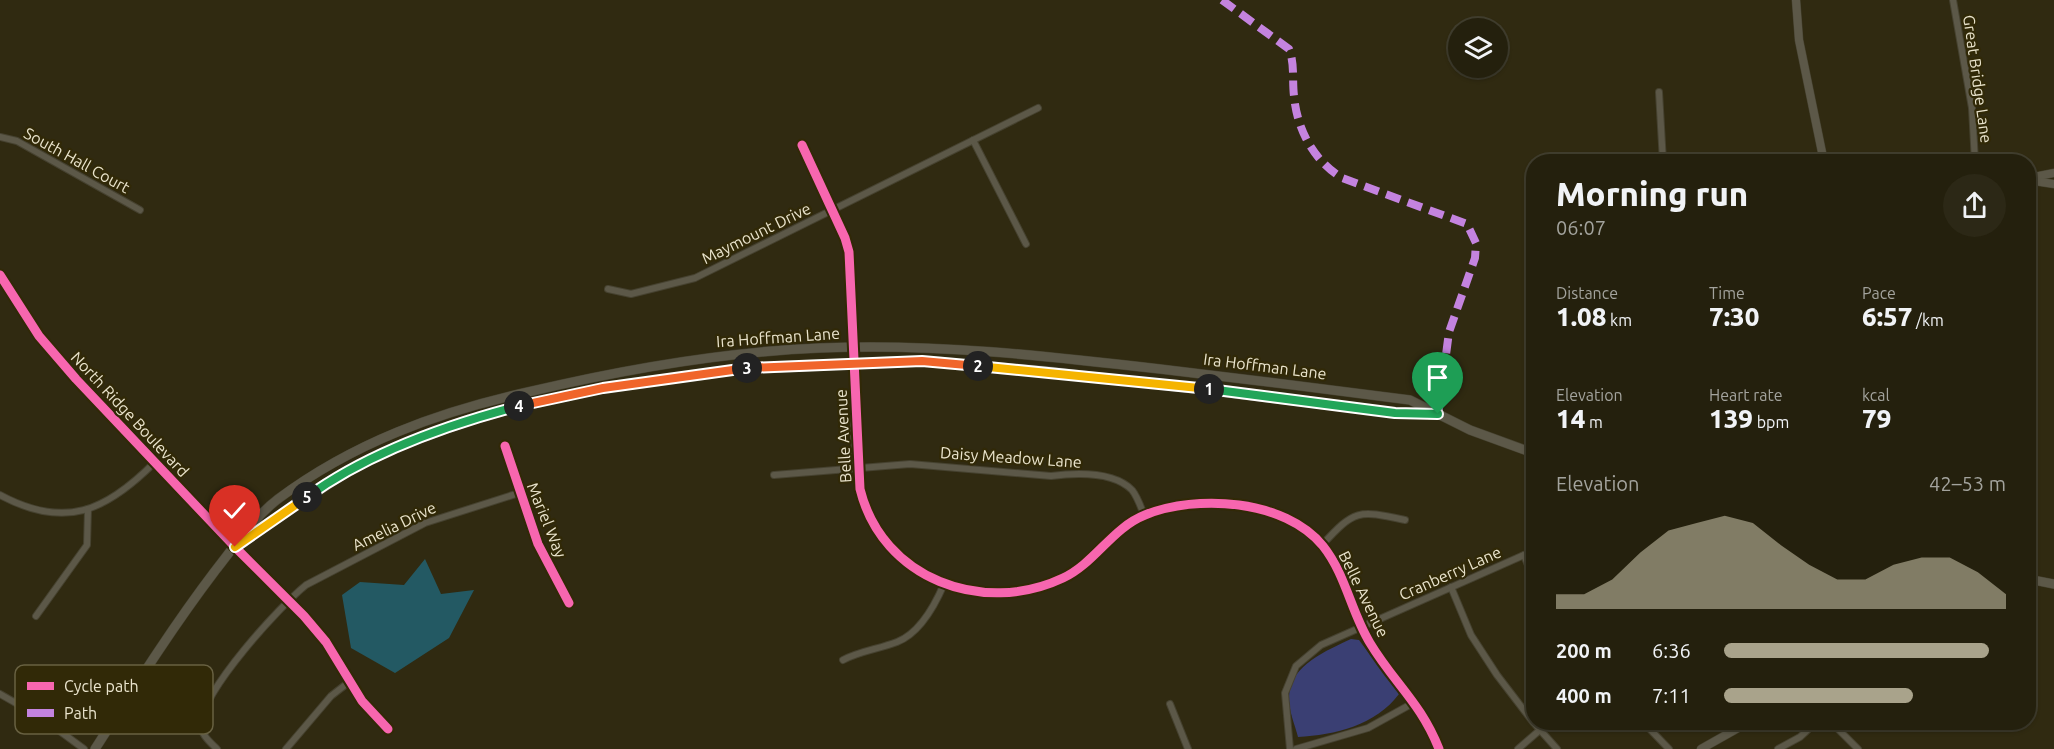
<!DOCTYPE html>
<meta charset="utf-8">
<style>
body{margin:0;font-family:Ubuntu,sans-serif;background:#2c2816;color:#f1f3f6;height:100vh;display:flex;flex-direction:column;font-size:22px;white-space:nowrap}
*{box-sizing:border-box;margin:0}
p{font-size:20px;color:#a3a39d}
.icon{flex:none;width:33px;height:33px;fill:none;stroke:currentColor;stroke-width:2;stroke-linecap:round;stroke-linejoin:round}
.map{position:relative;flex:1;overflow:hidden}
.panel{position:absolute;left:1526px;top:154px;width:510px;height:576px;display:flex;flex-direction:column;background:#24200d;border-radius:24px;box-shadow:0 2px 4px #0004,0 0 0 2px #413e2e}
.panel>*{flex:none}
.fabs{position:absolute;left:1448px;top:18px;display:grid;gap:12px}
.fabs a{display:grid;place-items:center;width:60px;height:60px;border-radius:50%;background:#24200d;box-shadow:0 2px 4px #0004,0 0 0 2px #413e2e;font-size:30px}
.pin{position:absolute;display:grid;place-items:center;width:51px;height:51px;color:#fff;margin:-62px -26px;border-radius:50% 50% 50% 0;rotate:-45deg;box-shadow:0 0 6px #0007}
.pin .icon{rotate:45deg}
.km{position:absolute;width:30px;height:30px;margin:-15px;border-radius:50%;background:#222;color:#fff;font-size:16px;line-height:30px;text-align:center}
.round{display:grid;place-items:center;flex:none;width:63px;height:63px;border-radius:32px;background:#2c2816}
.summary{display:flex;align-items:center;justify-content:space-between;height:102px;padding:0 30px}
h1{font-size:33px;font-weight:800;line-height:45px}
.figures{display:grid;grid-template-columns:repeat(3,1fr);gap:9px;height:102px;padding:6px 30px}
.figures div{display:grid;align-content:center}
.figures b{font-size:26px;font-weight:800}
.figures small{font-size:16px;font-weight:400}
.figures p{font-size:16px}
.chart{height:168px;padding:12px 30px}
.chart p{display:flex;justify-content:space-between}
.chart svg{width:100%;height:108px;margin-top:6px;fill:#a9a38b;opacity:.7}
ul{padding:0 30px;list-style:none;font-size:20px}
li{display:grid;grid-template-columns:96px 72px 1fr;align-items:center;height:45px}
li i{height:15px;border-radius:8px;background:#a9a38b}
.map>svg:first-child{display:block}
</style>
<div class="map">
<svg width="2054" height="749" viewBox="0 0 2054 749">
<rect width="100%" height="100%" fill="#302a11"/>
<g fill="#3a3f73">
<polygon points="2038,368 2028,430 2028,370"/>
<path d="M1351 639 1359 640 1399 694C1376 725 1335 735 1298 737 1295 725 1288 709 1289 696 1290 665 1328 650 1351 639Z"/>
</g>
<polygon fill="#235963" points="425,559 441,594 474,590 449,638 395,673 351,648 342,595 360,582 404,585"/>
<g fill="none" stroke-linecap="round" stroke-linejoin="round">
<g stroke="#464230" stroke-width="8">
<g id="minor">
<polyline points="1953,0 1972,108 1975,162"/>
<polyline points="1659,92 1663,162"/>
<polyline points="0,137 17,141 140,210"/>
<polyline points="973,140 1026,244"/>
<polyline points="802,145 847,245 854,347"/>
<polyline points="0,275 39,336 76,379 235,547 304,616 326,642 362,701 388,729"/>
<polyline points="608,289 631,294 695,278 1038,108"/>
<polyline points="505,446 538,544 569,603"/>
<path d="M774 475 910 464 1051 476C1075 473 1113 471 1132 490 1137 496 1141 507 1144 515"/>
<path d="M0 495C65 530 106 511 154 463"/>
<path d="M1322 545C1355 509 1358 510 1405 520"/>
<polyline points="1524,555 1533,578"/>
<polyline points="1451,587 1471,635 1497,675 1533,722"/>
<polyline points="36,616 87,545 88,509"/>
<path d="M843 660C860 651 879 649 897 642 920 633 935 605 944 584"/>
<polyline points="0,694 42,718 84,749"/>
<polyline points="1170,704 1188,749"/>
<polyline points="1534,723 1557,749"/>
<polyline points="1644,723 1669,749"/>
<polyline points="1832,723 1858,749"/>
<path d="M217 749C210 742 200 734 201 723 204 689 279 607 306 585L425 523 519 493"/>
<polyline points="286,749 331,696 349,682"/>
<polyline points="1290,749 1285,693 1296,666 1321,645 1533,551"/>
<polyline points="1296,749 1368,728 1415,702"/>
<polyline points="1518,749 1548,723"/>
<polyline points="1778,749 1800,737 1815,723"/>
</g>
</g>
<g stroke="#464230" stroke-width="9">
<g id="tertiary">
<polyline points="1796,0 1799,40 1824,162"/>
<polyline points="2028,178 2054,173"/>
<polyline points="2028,180 2054,184"/>
<path d="M854 347C855 390 851 461 863 500 887 577 978 611 1050 584 1089 569 1108 528 1147 514 1214 491 1299 502 1337 568 1350 591 1355 618 1369 640 1393 680 1421 704 1439 749"/>
<polyline points="1701,749 1747,723"/>
</g>
</g>
<g stroke="#464230" stroke-width="10">
<g id="secondary">
<polyline points="240,544 348,471 392,449 468,421 528,404 603,388 729,370 922,361 1046,371 1395,413 1433,414"/>
<polyline points="2028,579 2054,584"/>
<path d="M95 749C134 688 171 629 215 571 235 546 252 519 278 499 353 443 438 412 528 392 625 369 721 352 820 348 934 343 1047 356 1160 369 1243 379 1327 389 1410 400L1470 430 1533 453"/>
</g>
</g>
<use href="#minor" stroke="#5c5848" stroke-width="6"/>
<use href="#tertiary" stroke="#5c5848" stroke-width="8"/>
<use href="#secondary" stroke="#5c5848" stroke-width="9"/>
<path stroke="#c483df" stroke-width="8" stroke-dasharray="15 8" stroke-linecap="butt" d="M1222 0 1289 49C1295 64 1292 80 1294 96 1297 129 1313 160 1342 178L1467 224 1476 243 1475 258 1449 332 1438 415"/>
<g stroke="#312907" stroke-width="13">
<g id="cycleway">
<path d="M802 145 845 238 849 252 860 489C882 579 983 616 1063 578 1095 563 1112 528 1145 515 1196 494 1285 499 1323 546 1346 575 1351 612 1370 643 1394 683 1421 703 1439 749"/>
<polyline points="0,275 39,336 76,379 235,547 304,616 326,642 362,701 388,729"/>
<polyline points="505,446 538,544 569,603"/>
</g>
</g>
<use href="#cycleway" stroke="#f766af" stroke-width="9"/>
</g>
<g fill="none" stroke-linecap="round" stroke-linejoin="round">
<g stroke="#fff" stroke-width="12">
<polyline id="split-1" points="1209,389 1395,413 1438,414"/>
</g>
<g stroke="#fff" stroke-width="12">
<polyline id="split-2" points="978,366 1209,389"/>
</g>
<g stroke="#fff" stroke-width="12">
<polyline id="split-3" points="747,368 922,361 978,366"/>
</g>
<g stroke="#fff" stroke-width="12">
<polyline id="split-4" points="519,406 603,388 747,368"/>
</g>
<g stroke="#fff" stroke-width="12">
<path id="split-5" d="M307 497C369 452 446 425 519 406"/>
</g>
<g stroke="#fff" stroke-width="12">
<polyline id="split-6" points="235,547 307,497"/>
</g>
<use href="#split-1" stroke="#22a559" stroke-width="8"/>
<use href="#split-2" stroke="#f5b400" stroke-width="8"/>
<use href="#split-3" stroke="#f0652b" stroke-width="8"/>
<use href="#split-4" stroke="#f0652b" stroke-width="8"/>
<use href="#split-5" stroke="#22a559" stroke-width="8"/>
<use href="#split-6" stroke="#f5b400" stroke-width="8"/>
</g>
<g text-anchor="middle" stroke-width="4.5" stroke-linejoin="round" paint-order="stroke">
<g font-size="16" fill="#eae4cd" stroke="#312907">
<text transform="translate(1978 79) rotate(82)" y="6">Great Bridge Lane</text>
<text transform="translate(77 160) rotate(29)" y="6">South Hall Court</text>
<text transform="translate(756 233) rotate(-26)" y="6">Maymount Drive</text>
<text transform="translate(778 337) rotate(-4)" y="6">Ira Hoffman Lane</text>
<text transform="translate(1265 366) rotate(7)" y="6">Ira Hoffman Lane</text>
<text transform="translate(130 414) rotate(47)" y="6">North Ridge Boulevard</text>
<text transform="translate(843 436) rotate(-93)" y="6">Belle Avenue</text>
<text transform="translate(1011 457) rotate(4)" y="6">Daisy Meadow Lane</text>
<text transform="translate(547 520) rotate(68)" y="6">Mariel Way</text>
<text transform="translate(394 526) rotate(-26)" y="6">Amelia Drive</text>
<text transform="translate(1450 573) rotate(-24)" y="6">Cranberry Lane</text>
<text transform="translate(1364 594) rotate(64)" y="6">Belle Avenue</text>
</g>
</g>
<rect x="15" y="665" width="198" height="69" rx="9" fill="#312907" stroke="#686142" stroke-width="1.5"/>
<rect x="27" y="682" width="27" height="8" fill="#f766af"/>
<rect x="27" y="709" width="27" height="8" fill="#c483df"/>
<g font-size="16" fill="#eae4cd">
<text x="64" y="692">Cycle path</text>
<text x="64" y="719">Path</text>
</g>
</svg>
<div class="fabs">
<a><svg class="icon" aria-label="layers" viewBox="0 0 24 24"><path d="M12 4l9 5-9 5-9-5zM3 14l9 5 9-5"/></svg></a>
</div>
<div class="pin" style="left:1438px;top:414px;background:#1e9e55"><svg class="icon" aria-label="arrive" viewBox="0 0 24 24"><path d="M6 21V4h12l-3 4 3 4H6"/></svg></div>
<div class="pin" style="left:235px;top:547px;background:#d93025"><svg class="icon" aria-label="check" viewBox="0 0 24 24"><path d="M5 12l5 5 9-10"/></svg></div>
<b class="km" style="left:1209px;top:389px">1</b>
<b class="km" style="left:978px;top:366px">2</b>
<b class="km" style="left:747px;top:368px">3</b>
<b class="km" style="left:519px;top:406px">4</b>
<b class="km" style="left:307px;top:497px">5</b>
<section class="panel">
<div class="summary"><div><h1>Morning run</h1><p>06:07</p></div><a class="round"><svg class="icon" aria-label="share" viewBox="0 0 24 24"><path d="M12 15V3M7 8l5-5 5 5M5 13v7h14v-7"/></svg></a></div>
<div class="figures">
<div><p>Distance</p><b>1.08<small> km</small></b></div>
<div><p>Time</p><b>7:30</b></div>
<div><p>Pace</p><b>6:57<small> /km</small></b></div>
</div>
<div class="figures">
<div><p>Elevation</p><b>14<small> m</small></b></div>
<div><p>Heart rate</p><b>139<small> bpm</small></b></div>
<div><p>kcal</p><b>79</b></div>
</div>
<div class="chart"><p><span>Elevation</span>42–53 m</p>
<svg viewBox="0 0 160 44" preserveAspectRatio="none"><path d="M0 44V38L10 38L20 32L30 21L40 12L50 9L60 6L70 9L80 18L90 26L100 32L110 32L120 26L130 23L140 23L150 29L160 38V44z"/></svg>
</div>
<ul>
<li><b>200 m</b>6:36<i style="width:94%"></i></li>
<li><b>400 m</b>7:11<i style="width:67%"></i></li>
</ul>
</section>
</div>
